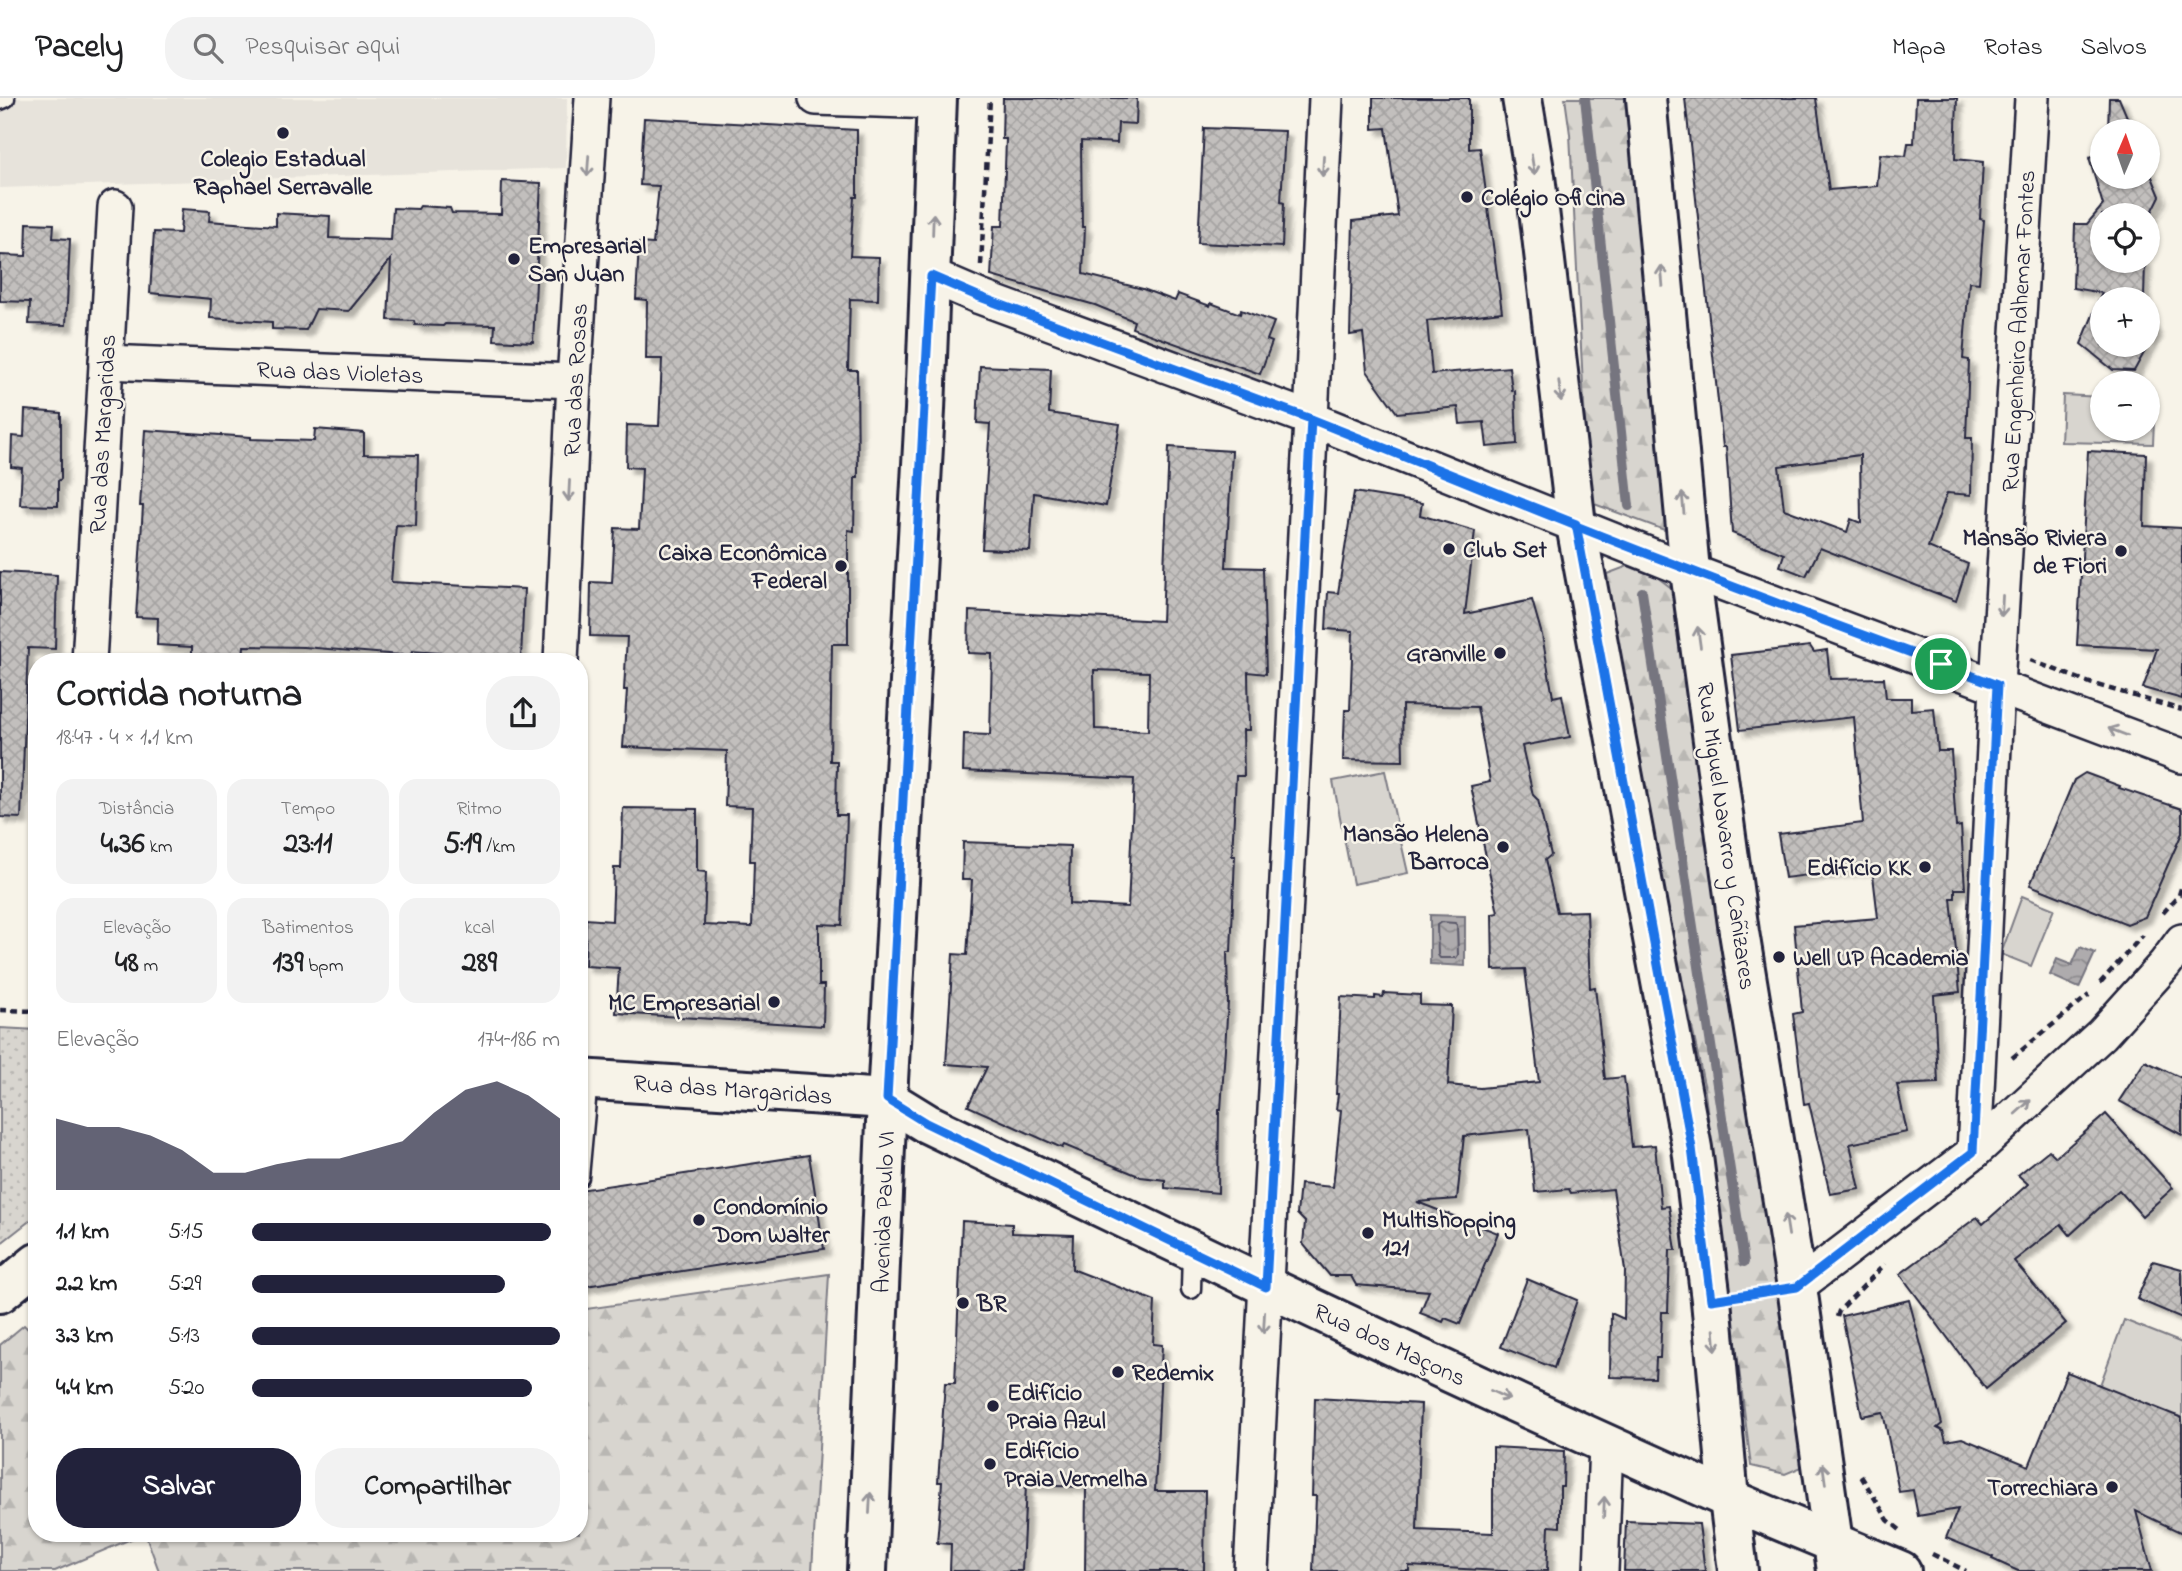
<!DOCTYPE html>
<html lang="pt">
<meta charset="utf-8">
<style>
body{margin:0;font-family:"Indie Flower",sans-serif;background:#f2f2f2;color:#202124;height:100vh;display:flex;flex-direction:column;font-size:26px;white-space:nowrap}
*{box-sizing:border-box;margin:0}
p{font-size:23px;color:#757577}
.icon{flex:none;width:38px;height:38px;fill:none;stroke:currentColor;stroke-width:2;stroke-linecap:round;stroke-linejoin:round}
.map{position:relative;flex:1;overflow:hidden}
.details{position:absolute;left:28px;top:555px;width:560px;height:889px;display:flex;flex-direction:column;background:#fff;border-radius:28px;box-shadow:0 2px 5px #0004}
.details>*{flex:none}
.needle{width:46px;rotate:2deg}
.tools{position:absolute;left:2090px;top:21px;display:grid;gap:14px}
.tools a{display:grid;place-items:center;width:70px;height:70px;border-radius:50%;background:#fff;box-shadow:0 2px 5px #0004;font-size:35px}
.pin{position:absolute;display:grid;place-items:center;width:60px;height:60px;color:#fff;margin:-30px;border:4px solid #fff;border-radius:50%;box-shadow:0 2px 7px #0007}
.round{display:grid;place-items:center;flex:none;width:74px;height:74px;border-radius:28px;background:#f2f2f2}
.head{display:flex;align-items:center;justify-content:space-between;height:119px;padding:0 28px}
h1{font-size:38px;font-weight:700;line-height:52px}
.stats{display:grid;grid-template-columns:repeat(3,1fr);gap:10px;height:119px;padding:7px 28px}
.stats div{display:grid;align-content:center;border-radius:18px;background:#f2f2f2;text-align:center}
.stats b{font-size:30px;font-weight:700}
.stats small{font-size:19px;font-weight:400}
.stats p{font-size:19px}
.chart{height:196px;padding:14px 28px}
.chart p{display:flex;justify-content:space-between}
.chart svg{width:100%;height:126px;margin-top:7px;fill:#22223b;opacity:.7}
.cta{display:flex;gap:14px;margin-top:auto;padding:14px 28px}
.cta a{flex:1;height:80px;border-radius:28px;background:#22223b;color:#fff;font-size:28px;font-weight:700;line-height:80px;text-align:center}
.cta a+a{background:#f2f2f2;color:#202124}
ul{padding:0 28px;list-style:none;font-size:23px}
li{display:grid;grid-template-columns:112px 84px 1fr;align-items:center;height:52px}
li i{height:18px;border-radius:9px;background:#22223b}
header{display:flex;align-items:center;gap:42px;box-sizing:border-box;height:98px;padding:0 35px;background:#fff;border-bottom:2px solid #e0e0e0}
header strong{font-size:33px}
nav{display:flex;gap:38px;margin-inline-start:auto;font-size:24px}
.search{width:490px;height:63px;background:#f2f2f2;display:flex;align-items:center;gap:18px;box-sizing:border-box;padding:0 24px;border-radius:28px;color:#757577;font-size:26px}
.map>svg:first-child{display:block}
</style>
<header>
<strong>Pacely</strong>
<div class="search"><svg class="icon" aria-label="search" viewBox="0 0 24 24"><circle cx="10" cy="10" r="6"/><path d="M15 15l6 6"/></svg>Pesquisar aqui</div>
<nav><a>Mapa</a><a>Rotas</a><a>Salvos</a></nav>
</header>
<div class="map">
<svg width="2182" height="1473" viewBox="0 0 2182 1473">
<defs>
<pattern id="green-dots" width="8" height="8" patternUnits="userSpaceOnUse" patternTransform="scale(1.75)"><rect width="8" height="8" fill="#d8d5cf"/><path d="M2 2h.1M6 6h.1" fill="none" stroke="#b9b7b3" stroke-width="1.8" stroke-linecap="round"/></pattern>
<pattern id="forest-firs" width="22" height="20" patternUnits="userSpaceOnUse" patternTransform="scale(1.75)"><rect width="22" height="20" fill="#d8d5cf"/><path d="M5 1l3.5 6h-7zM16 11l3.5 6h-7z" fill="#b9b7b3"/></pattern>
<pattern id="water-waves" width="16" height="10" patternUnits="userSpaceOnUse" patternTransform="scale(1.75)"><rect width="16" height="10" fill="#aeabad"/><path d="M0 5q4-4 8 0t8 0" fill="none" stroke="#8d8b8e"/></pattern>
<pattern id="building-cross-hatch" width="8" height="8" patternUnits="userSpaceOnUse" patternTransform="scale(1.75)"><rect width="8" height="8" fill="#c2bfbd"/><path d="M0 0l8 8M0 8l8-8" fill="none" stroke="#a6a4a3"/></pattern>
<filter id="shadow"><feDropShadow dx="6" dy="6" stdDeviation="2" flood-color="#0004"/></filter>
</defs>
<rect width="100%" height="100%" fill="#f7f3e8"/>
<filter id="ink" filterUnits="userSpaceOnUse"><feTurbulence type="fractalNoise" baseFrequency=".0143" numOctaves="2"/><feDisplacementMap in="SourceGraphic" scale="14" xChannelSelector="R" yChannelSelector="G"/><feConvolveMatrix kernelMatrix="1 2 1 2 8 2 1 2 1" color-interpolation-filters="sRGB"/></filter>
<g filter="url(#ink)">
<polygon fill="#e7e3db" points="0,0 567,0 566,70 0,90"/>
<polygon fill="url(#green-dots)" stroke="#7d7c85" stroke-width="2" points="0,930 37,932 37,1117 0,1146"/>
<g fill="url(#forest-firs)" stroke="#7d7c85" stroke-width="2">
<polygon points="1565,0 1625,0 1667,433 1589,404 1570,36"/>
<polygon points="1628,468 1657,479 1678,495 1814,1364 1785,1376 1751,1368 1704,987 1599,479"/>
<polygon points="829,1176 812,1473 159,1473 145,1435 55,1473 0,1473 0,1247 24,1227 37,1240 37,1435 579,1435 579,1212"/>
</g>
<g fill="#d8d5cf" stroke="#7d7c85" stroke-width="2">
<polygon points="2063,297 2102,299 2102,331 2147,331 2147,300 2155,300 2153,346 2061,344"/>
<polygon points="1385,673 1408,775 1353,786 1333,683"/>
<polygon points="2022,798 2054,811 2031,868 2001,856"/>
<polygon points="2124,1222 2182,1245 2182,1320 2175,1317 2050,1317 2067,1274 2100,1287"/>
</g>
<g fill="url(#water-waves)" stroke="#76747f" stroke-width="2">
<polygon points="1430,817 1465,818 1465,868 1430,866"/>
<polygon points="2080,849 2095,855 2079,890 2050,877 2057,861 2072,867"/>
</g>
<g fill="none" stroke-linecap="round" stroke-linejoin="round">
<polygon stroke="#5a5969" stroke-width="2" points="1441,824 1455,825 1457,827 1458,857 1456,860 1440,860 1438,857 1437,827"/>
<g stroke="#76747f" stroke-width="10">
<polyline points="1585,0 1629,408"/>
<polyline points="1642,494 1744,1164"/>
</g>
</g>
<g fill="url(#building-cross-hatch)" stroke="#22223b" stroke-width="2" fill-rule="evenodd" filter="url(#shadow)">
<polygon points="1003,0 1137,0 1136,26 1118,25 1117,45 1081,43 1082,129 1085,129 1083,176 1143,191 1175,203 1178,196 1210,208 1211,205 1240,216 1241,212 1274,224 1267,242 1272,244 1260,276 1132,230 1134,223 1095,207 991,178 994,128 1003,128 1006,41 1002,41"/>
<polygon points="1373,0 1469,0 1469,51 1480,50 1502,214 1427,223 1432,276 1509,269 1512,292 1515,293 1517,346 1487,349 1484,324 1460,326 1458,309 1397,315 1367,273 1363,235 1350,237 1353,123 1398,118 1386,30 1373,31"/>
<path d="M1685 0H1816L1829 92 1877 88 1880 56 1906 58 1908 45H1914L1916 0H1957L1955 61 1983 64 1980 121 1984 122 1979 185 1969 184 1963 261 1969 262 1966 340H1972L1971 397 1947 395 1928 449 1968 466 1956 503 1820 450 1806 478 1780 468 1784 456 1732 435 1726 349H1723ZM1860 357 1861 425 1851 421 1847 434 1784 411 1779 368Z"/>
<polygon points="2109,0 2119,0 2133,33 2108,33"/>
<polygon points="644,20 857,32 857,99 854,99 850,158 879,159 878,202 850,201 848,272 857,272 858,379 855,379 854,433 848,432 848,546 832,546 830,663 837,663 836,717 847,717 845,767 842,827 819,826 819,887 824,887 823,928 616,915 619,870 585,868 586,821 612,823 614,770 621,770 623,710 697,711 697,773 706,774 704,827 752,829 754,763 750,763 752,709 725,708 727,653 623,649 627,592 624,592 627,539 590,538 591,484 612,485 615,430 639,431 642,370 626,369 627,327 659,328 662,261 646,261 647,202 636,201 639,145 653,146 659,88 640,87"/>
<polygon points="1204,30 1285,33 1281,104 1284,105 1282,149 1198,145"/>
<polygon points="2102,54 2102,79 2147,79 2147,67 2160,98 2147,124 2147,117 2102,117 2102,163 2145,163 2144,201 2102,201 2102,247 2147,247 2147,220 2156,233 2134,273 2113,272 2081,246 2102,195 2073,190 2075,126 2087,126 2103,107 2089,60"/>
<polygon points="502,83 541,85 533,244 494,242 495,227 445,226 443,228 415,227 414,223 388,222 391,161 349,213 316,211 306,232 272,231 272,224 210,220 211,201 150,195 154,134 180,135 182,111 210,113 209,123 276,128 276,115 330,118 329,140 391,142 393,110 418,111 420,108 450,110 452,115 501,116"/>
<polygon points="27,125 54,126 53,140 70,141 66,227 29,226 30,204 0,203 0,157 26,158"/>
<polygon points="980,268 1051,271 1049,315 1120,326 1106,408 1034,395 1030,453 982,451 990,326 977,325"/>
<polygon points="25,312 61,315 61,381 58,383 58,408 20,407 22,370 11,369 12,338 24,339"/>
<polygon points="315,331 364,335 364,356 418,357 416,428 396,427 391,484 524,491 521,561 412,553 411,558 304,549 244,548 243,563 192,558 192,549 157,547 158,520 136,519 143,408 140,408 145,332 251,339 251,341 314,343"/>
<path d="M1169 349 1232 353 1226 469 1263 470 1266 576 1248 574 1249 632H1243L1244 678H1236L1232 758H1235L1231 854H1227L1228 904 1221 1012H1219L1218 1095 1165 1090V1082L1141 1079 1064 1047 1062 1050 968 1008 987 969 946 966 953 856 967 857 972 782H962L963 744 1070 748 1069 806 1128 809 1134 681 963 673 964 636 990 637 992 556 968 555 969 513 1162 523ZM1094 572 1149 574 1148 633 1095 631Z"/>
<polygon points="2088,353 2146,356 2144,428 2182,430 2182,601 2143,590 2157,551 2077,547"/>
<polygon points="1354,394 1422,405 1420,417 1475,433 1465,516 1532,502 1542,537 1553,599 1562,597 1570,639 1522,648 1533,697 1538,702 1551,757 1545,762 1557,814 1587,813 1590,890 1595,889 1605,981 1624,979 1632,1049 1655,1047 1661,1109 1669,1108 1676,1152 1670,1152 1668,1214 1662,1214 1660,1260 1656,1260 1655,1280 1610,1279 1611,1215 1624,1221 1625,1172 1613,1091 1571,1095 1569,1091 1535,1094 1529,1031 1464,1038 1457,1101 1417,1104 1498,1135 1460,1226 1445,1220 1443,1224 1420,1215 1429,1193 1356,1187 1351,1178 1330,1178 1303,1146 1305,1124 1297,1116 1300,1086 1333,1089 1341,1012 1336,1011 1338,996 1336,996 1341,899 1375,901 1375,898 1383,899 1384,895 1420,897 1420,907 1452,908 1448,987 1480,990 1539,984 1525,871 1493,872 1492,816 1498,815 1471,688 1490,684 1477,609 1402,607 1403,663 1343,662 1345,612 1350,612 1353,533 1326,531 1328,494 1338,495"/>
<polygon points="0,474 57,477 55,551 28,550 21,720 0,719"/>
<polygon points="1810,548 1814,554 1827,552 1830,581 1884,580 1886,600 1911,600 1911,612 1934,610 1938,653 1951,653 1956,729 1961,728 1965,791 1955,791 1955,800 1951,800 1960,894 1934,897 1938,985 1897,987 1907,1034 1850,1046 1860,1091 1830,1096 1809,1005 1804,1006 1793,916 1802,914 1794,827 1878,820 1872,769 1785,780 1778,736 1863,725 1854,619 1740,632 1731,557"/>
<polygon points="2085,675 2120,688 2119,690 2182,711 2182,735 2145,819 2127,826 2030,787 2074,682"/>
<polygon points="2145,963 2182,980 2182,1037 2119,1003"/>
<polygon points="2106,1016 2173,1090 2142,1118 2119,1092 2070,1137 2061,1126 2014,1163 2066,1225 1986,1291 1900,1176 1977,1119 1983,1126 2028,1086 2018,1077 2049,1052 2056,1059"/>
<polygon points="809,1057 824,1151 579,1189 579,1092"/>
<polygon points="962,1123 1012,1126 1012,1135 1073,1137 1072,1171 1155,1203 1153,1246 1162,1247 1155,1393 1205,1393 1204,1473 1085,1473 1086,1389 1026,1387 1022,1473 950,1473 951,1446 937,1445 942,1384 938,1384 945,1285 955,1285"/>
<polygon points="2153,1163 2182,1171 2182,1220 2137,1201"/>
<polygon points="1527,1181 1577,1202 1554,1270 1501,1249"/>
<polygon points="1909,1202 1942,1326 1937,1330 1943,1333 1946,1343 1962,1340 2029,1368 2067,1274 2182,1320 2182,1435 2136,1413 2152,1473 2018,1473 1992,1461 1993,1459 1946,1440 1958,1411 1918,1418 1913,1392 1899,1394 1883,1314 1862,1318 1842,1218"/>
<polygon points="1315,1300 1421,1306 1417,1432 1493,1435 1493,1349 1564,1353 1563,1388 1560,1388 1560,1429 1549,1428 1547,1473 1500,1473 1409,1468 1409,1473 1313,1473 1316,1398 1312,1398"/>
<polygon points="1626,1423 1699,1426 1705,1473 1624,1473"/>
</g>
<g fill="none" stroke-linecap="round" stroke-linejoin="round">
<g stroke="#22223b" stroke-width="23">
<g id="service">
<polyline points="0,2 5,0"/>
<polyline points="579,1079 588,981"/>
<polyline points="1191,1191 1192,1153"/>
</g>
</g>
<g stroke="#22223b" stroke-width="38">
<g id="minor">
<polyline points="816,0 937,4"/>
<polyline points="931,178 980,199 1311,321 1690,473 2182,658"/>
<polyline points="106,264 574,283"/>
<polyline points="89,564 115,109"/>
<polyline points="561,564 574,283 592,0"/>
<polyline points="1974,1054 1997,588 2032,0"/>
<polyline points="1797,1189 1974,1054 2102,936 2165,866 2182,843"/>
<polyline points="1251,1473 1311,321 1326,0"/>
<polyline points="1601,1473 1606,1346"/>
</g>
</g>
<g stroke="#22223b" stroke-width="44">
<g id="tertiary">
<polyline points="1522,0 1535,78 1576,427 1692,1050 1711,1202 1729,1401 1738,1473"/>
<polyline points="1646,0 1690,473 1739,834 1797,1189 1837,1473"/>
<path d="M579 981 887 1001 926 1025C1192 1153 1457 1281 1727 1400 1784 1425 1843 1448 1901 1473"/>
<polyline points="0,1195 37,1165"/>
</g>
</g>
<g stroke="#22223b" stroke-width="44">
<polyline id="secondary" points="867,1473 887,1001 925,312 937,0"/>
</g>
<g stroke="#22223b" stroke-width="4.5" stroke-dasharray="7 5" stroke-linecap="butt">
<polyline points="981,167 990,0"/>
<polyline points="2030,562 2090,585 2182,612"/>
<polyline points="2163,815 2179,797 2182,787"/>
<polyline points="2100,885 2143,837"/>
<polyline points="0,912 37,913"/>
<polyline points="2012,960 2089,897"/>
<polyline points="1743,1197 1765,1194"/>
<polyline points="1837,1219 1839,1213 1885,1166"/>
<polyline points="1861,1378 1888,1422 1900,1432"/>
<polyline points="1932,1456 1966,1473"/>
</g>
<use href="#service" stroke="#f7f3e8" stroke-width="18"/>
<use href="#minor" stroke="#f7f3e8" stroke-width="33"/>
<use href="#tertiary" stroke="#f7f3e8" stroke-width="38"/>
<use href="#secondary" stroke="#f7f3e8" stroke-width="38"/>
</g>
<defs><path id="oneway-shaft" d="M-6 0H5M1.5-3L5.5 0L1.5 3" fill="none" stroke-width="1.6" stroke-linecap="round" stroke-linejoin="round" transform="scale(1.75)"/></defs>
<g stroke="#97959a">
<use href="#oneway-shaft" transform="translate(1533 67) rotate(81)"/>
<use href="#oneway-shaft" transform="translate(588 68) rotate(94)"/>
<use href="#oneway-shaft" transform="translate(1323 68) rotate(93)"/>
<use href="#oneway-shaft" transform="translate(933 126) rotate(-88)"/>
<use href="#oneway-shaft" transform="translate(1662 178) rotate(-95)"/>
<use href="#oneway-shaft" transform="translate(1560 293) rotate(83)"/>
<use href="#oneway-shaft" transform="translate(569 393) rotate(93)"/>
<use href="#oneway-shaft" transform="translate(1683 405) rotate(-95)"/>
<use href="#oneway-shaft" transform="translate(2002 508) rotate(93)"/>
<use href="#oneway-shaft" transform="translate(1699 539) rotate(-98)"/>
<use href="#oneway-shaft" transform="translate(2118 634) rotate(-159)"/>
<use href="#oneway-shaft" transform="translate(2023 1009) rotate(-42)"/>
<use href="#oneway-shaft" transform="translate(1787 1127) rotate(-99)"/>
<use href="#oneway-shaft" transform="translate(1264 1225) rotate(93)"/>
<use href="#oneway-shaft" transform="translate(1715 1242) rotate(85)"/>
<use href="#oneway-shaft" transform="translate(1500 1297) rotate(25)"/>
<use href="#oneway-shaft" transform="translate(1824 1376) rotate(-98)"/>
<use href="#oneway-shaft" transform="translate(870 1405) rotate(-87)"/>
<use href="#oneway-shaft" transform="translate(1604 1409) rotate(-88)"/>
</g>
</g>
<g fill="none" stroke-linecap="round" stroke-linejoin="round" filter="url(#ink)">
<g stroke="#fff" stroke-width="14">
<path id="route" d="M1941 566C1858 535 1775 505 1692 473 1564 425 1438 372 1311 321L1266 1189 926 1025 887 1001 931 178 980 199 1311 321 1576 426 1692 1050 1711 1202 1797 1189 1973 1054 1997 587 1941 566"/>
</g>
<use href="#route" stroke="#1a73e8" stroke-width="9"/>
</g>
<g fill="#22223b" stroke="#f7f3e8" stroke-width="2.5">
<circle cx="283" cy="35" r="7"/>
<circle cx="1467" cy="99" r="7"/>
<circle cx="514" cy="161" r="7"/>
<circle cx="1449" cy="451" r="7"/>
<circle cx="2121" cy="453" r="7"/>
<circle cx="841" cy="468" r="7"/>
<circle cx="1500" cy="555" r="7"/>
<circle cx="1503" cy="749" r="7"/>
<circle cx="1925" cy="769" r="7"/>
<circle cx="1779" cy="859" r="7"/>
<circle cx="774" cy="904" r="7"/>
<circle cx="699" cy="1122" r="7"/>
<circle cx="1368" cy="1135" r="7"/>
<circle cx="963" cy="1205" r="7"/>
<circle cx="1118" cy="1274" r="7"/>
<circle cx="993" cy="1308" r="7"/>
<circle cx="990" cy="1366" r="7"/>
<circle cx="2112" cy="1389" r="7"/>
</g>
<g text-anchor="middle" stroke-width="5" stroke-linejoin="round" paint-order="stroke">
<g font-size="24" font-weight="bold" fill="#22223b" stroke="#f7f3e8" text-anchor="start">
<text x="283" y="68" text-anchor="middle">Colegio Estadual<tspan x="283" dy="28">Raphael Serravalle</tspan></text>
<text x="1481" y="107">Colégio Oficina</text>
<text x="528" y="155">Empresarial<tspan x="528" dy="28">San Juan</tspan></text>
<text x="2107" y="447" text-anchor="end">Mansão Riviera<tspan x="2107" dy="28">de Fiori</tspan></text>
<text x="1463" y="459">Club Set</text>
<text x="827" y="462" text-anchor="end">Caixa Econômica<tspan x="827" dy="28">Federal</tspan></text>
<text x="1486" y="563" text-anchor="end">Granville</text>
<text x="1489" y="743" text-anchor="end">Mansão Helena<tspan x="1489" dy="28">Barroca</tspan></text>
<text x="1911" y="777" text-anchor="end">Edifício KK</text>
<text x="1793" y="867">Well UP Academia</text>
<text x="760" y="912" text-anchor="end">MC Empresarial</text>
<text x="713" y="1116">Condomínio<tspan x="713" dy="28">Dom Walter</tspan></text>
<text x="1382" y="1129">Multishopping<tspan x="1382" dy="28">121</tspan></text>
<text x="977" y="1213">BR</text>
<text x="1132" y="1282">Redemix</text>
<text x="1007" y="1302">Edifício<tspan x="1007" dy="28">Praia Azul</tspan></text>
<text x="1004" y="1360">Edifício<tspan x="1004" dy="28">Praia Vermelha</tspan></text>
<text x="2098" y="1397" text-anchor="end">Torrechiara</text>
</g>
<g font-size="24" fill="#22223b" stroke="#f7f3e8">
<text transform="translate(2018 233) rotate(-87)" y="8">Rua Engenheiro Adhemar Fontes</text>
<text transform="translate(340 274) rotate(2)" y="8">Rua das Violetas</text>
<text transform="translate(575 282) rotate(-87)" y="8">Rua das Rosas</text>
<text transform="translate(102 336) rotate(-87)" y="8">Rua das Margaridas</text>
<text transform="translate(1727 738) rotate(82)" y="8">Rua Miguel Navarro y Cañizares</text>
<text transform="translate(733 991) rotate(4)" y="8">Rua das Margaridas</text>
<text transform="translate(883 1114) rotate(-88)" y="8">Avenida Paulo VI</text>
<text transform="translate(1390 1246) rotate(25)" y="8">Rua dos Maçons</text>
</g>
</g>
</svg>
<div class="tools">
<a><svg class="needle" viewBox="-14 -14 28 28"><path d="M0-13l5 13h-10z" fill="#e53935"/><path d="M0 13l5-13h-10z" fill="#757577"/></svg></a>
<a><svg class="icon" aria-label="locate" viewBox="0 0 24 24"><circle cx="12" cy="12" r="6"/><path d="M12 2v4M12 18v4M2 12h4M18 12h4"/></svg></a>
<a>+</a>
<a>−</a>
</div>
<div class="pin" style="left:1941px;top:566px;background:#1e9e55"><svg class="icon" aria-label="arrive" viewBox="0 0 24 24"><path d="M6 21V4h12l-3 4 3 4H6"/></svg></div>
<section class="details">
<div class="head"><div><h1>Corrida noturna</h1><p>18:47 · 4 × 1.1 km</p></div><a class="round"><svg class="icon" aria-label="share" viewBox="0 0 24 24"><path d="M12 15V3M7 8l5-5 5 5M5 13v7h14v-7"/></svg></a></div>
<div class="stats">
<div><p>Distância</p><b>4.36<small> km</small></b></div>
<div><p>Tempo</p><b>23:11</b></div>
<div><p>Ritmo</p><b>5:19<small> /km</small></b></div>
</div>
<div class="stats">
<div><p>Elevação</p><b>48<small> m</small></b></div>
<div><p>Batimentos</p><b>139<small> bpm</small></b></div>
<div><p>kcal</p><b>289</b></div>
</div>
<div class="chart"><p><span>Elevação</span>174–186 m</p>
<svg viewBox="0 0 160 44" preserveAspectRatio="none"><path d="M0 44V19L10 22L20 22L30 25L40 30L50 38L60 38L70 35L80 33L90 33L100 30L110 27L120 17L130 9L140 6L150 11L160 19V44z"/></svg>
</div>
<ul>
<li><b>1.1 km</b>5:15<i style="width:97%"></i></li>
<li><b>2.2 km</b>5:29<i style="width:82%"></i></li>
<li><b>3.3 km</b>5:13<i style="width:100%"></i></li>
<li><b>4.4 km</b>5:20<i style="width:91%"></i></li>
</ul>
<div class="cta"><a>Salvar</a><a>Compartilhar</a></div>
</section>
</div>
